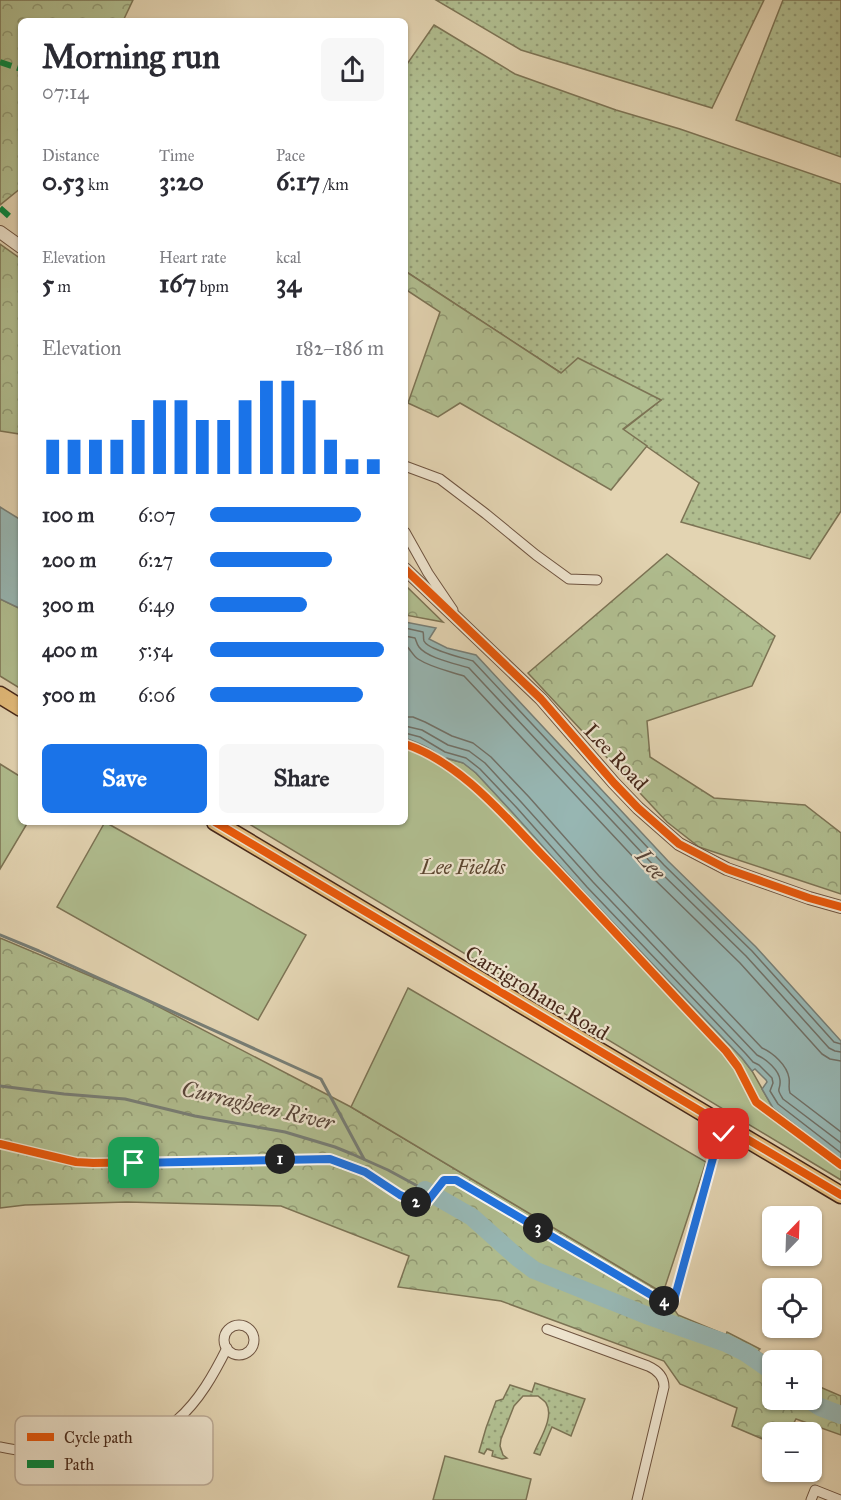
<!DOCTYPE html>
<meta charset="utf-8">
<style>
body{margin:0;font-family:"IM FELL Great Primer",serif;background:#f7f7f7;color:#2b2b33;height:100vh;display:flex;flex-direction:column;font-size:22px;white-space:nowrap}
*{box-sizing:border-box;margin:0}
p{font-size:20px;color:#7c7c81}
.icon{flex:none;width:33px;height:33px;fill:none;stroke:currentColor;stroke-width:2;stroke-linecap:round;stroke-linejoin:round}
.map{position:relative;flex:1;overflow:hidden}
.sheet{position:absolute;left:18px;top:18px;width:390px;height:807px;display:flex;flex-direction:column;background:#fff;border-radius:9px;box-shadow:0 2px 4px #0004}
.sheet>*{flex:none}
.needle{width:39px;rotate:23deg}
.tools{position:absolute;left:762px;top:1206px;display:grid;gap:12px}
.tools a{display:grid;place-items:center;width:60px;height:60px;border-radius:9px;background:#fff;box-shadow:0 2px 4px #0004;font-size:30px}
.pin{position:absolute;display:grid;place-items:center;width:51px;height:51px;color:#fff;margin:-26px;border-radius:12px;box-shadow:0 3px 9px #0006}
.km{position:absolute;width:30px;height:30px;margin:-15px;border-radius:50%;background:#222;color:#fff;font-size:16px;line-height:30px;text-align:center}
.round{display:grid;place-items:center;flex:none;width:63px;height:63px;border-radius:9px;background:#f7f7f7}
.overview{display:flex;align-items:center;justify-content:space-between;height:102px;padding:0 24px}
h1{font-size:33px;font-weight:700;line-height:45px}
.figures{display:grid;grid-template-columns:repeat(3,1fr);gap:9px;height:102px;padding:6px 24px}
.figures div{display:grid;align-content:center}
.figures b{font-size:26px;font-weight:700}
.figures small{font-size:16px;font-weight:400}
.figures p{font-size:16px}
.chart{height:168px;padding:12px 24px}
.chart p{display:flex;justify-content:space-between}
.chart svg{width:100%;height:108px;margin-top:6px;stroke:#1a73e8;stroke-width:6}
.primary-button{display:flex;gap:12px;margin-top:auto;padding:12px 24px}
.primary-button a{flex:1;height:69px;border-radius:9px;background:#1a73e8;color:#fff;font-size:24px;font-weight:700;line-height:69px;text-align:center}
.primary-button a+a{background:#f7f7f7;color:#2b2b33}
ul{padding:0 24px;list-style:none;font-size:20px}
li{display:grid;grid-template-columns:96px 72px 1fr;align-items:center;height:45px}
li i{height:15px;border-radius:8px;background:#1a73e8}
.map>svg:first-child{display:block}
</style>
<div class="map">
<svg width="841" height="1500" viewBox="0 0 841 1500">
<defs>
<pattern id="grass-dots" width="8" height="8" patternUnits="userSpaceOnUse" patternTransform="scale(1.5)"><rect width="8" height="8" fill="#b0bd8f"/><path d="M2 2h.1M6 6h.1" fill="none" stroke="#919a74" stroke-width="1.8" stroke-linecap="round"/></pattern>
<pattern id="forest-crowns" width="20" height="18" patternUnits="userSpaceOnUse" patternTransform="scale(1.5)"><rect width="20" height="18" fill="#b0bd8f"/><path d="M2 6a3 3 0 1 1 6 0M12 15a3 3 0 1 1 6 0" fill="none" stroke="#919a74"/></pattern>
</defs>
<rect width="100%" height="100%" fill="#e3d4b2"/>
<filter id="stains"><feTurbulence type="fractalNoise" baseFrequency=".00333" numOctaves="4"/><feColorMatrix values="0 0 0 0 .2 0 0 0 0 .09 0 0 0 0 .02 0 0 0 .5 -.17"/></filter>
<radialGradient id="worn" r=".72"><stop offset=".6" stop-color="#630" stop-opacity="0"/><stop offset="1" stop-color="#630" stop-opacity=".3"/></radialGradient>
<g fill="url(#grass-dots)" stroke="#7c7354" stroke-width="1.5">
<polygon points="436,0 764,0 712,108 521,50"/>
<polygon points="783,0 841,0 841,157 736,120"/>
<polygon points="434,25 515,74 616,110 680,129 841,184 841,511 810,559 681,522 699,483 623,430 661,400 561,373 405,271 405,67"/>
<path d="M535 1383 585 1399 571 1436 552 1427 540 1455 534 1453C539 1440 555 1417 546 1403 545 1401 539 1397 538 1396H523L514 1406 501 1439 500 1446 503 1455 507 1458 502 1459 492 1456 493 1451 487 1449 484 1454 479 1452 486 1428 496 1401 503 1399 510 1385 532 1392Z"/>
</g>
<g fill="url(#forest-crowns)" stroke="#7c7354" stroke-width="1.5">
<polygon points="0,0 133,0 123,21 21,21 21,188 0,205"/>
<polygon points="0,244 21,259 21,466 19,434 0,431"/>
<polygon points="405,271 561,373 578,358 661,400 623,429 647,446 611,490 460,403 438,417 408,403 440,312 405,289"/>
<polygon points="667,554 775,636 752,686 647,721 650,757 714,798 805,805 841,833 841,894 699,847 667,822 528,673"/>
<polygon points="405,585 443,622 405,615"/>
<polygon points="0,938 140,997 351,1107 663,1293 678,1315 726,1335 727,1332 760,1349 758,1351 772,1362 772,1400 812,1400 812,1393 815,1395 820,1387 841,1396 841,1435 796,1419 789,1432 772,1432 772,1443 732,1426 737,1408 680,1384 664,1361 501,1301 398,1287 409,1256 281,1206 127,1202 25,1205 0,1208"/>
</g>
<g fill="#b0bd8f" stroke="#7c7354" stroke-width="1.5">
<polygon points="0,599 21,609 21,689 0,676"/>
<polygon points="405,738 417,743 445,758 464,763 476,773 742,1058 752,1071 773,1108 841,1160 841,1180 246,822 405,822"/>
<polygon points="0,764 21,777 21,822 28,822 0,869"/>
<polygon points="105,822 306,935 258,1020 57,907"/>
<polygon points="408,988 706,1162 663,1293 351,1107"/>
<polygon points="445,1456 531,1479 526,1500 433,1500"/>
</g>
<g fill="#97b7b4" stroke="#777e76" stroke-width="1.5">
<polygon points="0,507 21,520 21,609 0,599"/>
<path d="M405 622 436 628 429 639 447 648 476 655 668 861 756 947 841 1041V1160L773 1108 762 1089 767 1082 766 1080 755 1069 752 1071 742 1058 583 891 512 812 476 773 463 763 447 758 442 760C436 749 417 743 405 738Z"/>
</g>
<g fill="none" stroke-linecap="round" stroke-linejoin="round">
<g stroke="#707067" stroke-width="1.5">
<path d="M405 628 423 632C424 635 423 638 424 641 428 650 464 658 473 661L664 865 752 951 834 1042 841 1044"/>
<path d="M405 636 415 638C416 640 417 645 419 647 427 658 457 664 469 668L658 870 746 956 829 1048 835 1051 841 1052"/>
<path d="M405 645C410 648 412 655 418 659 432 668 449 671 464 676L652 877 740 963 822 1054 830 1059 841 1061"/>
<path d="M405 717H413L425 722 452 736 473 743 491 757 529 797 599 876 762 1048C773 1053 787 1065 789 1078 790 1084 788 1087 790 1093L841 1132"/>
<path d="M405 726 422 730 448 745 469 751 485 763 522 803 593 882 757 1055C766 1059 779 1070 780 1080 781 1092 775 1086 783 1099L841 1143"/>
<polyline points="405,733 420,737 445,752 466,758 480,769 517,808 587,887 746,1054 753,1062 759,1065 772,1078 773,1083 770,1091 778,1104 841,1153"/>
</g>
<g stroke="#777e76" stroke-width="3">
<polyline points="0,935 39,951 321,1079 364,1159"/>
<polyline points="0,1086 64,1094 125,1099 195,1116 285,1132 335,1147 352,1154 388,1170 425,1190"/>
</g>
<g stroke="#97b7b4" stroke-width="18">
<polyline points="425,1190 472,1217 518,1258 534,1270 646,1315 726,1343 746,1353 772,1371"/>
<polyline points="809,1400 820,1407 841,1415"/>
</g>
<g stroke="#6f5440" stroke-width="11">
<g id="minor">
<polyline points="405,466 440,479 486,514 536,555 569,579 597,580"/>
<polyline points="405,532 428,573 453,610"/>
<circle cx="239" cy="1340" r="15"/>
<path d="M547 1329 648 1366C657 1370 664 1376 664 1387L637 1500"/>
<path d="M0 1447C32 1453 64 1459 96 1453 108 1451 120 1446 132 1442 148 1437 164 1431 177 1420 199 1401 214 1374 227 1348"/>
<polyline points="811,1500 815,1490 840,1500"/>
</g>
</g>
<g stroke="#6f5440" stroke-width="14">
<g id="tertiary">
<polyline points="0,232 21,247"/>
<polyline points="405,569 541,699 614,783 638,808 679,844 727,869 809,898 841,907"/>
</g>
</g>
<g stroke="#48291a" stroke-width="19">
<g id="trunk">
<polyline points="0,695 21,708"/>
<polyline points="215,822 841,1195"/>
</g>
</g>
<use href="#minor" stroke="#ede3cd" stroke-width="9"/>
<use href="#tertiary" stroke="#ede3cd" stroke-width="12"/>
<use href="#trunk" stroke="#e2ba79" stroke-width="16"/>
<g stroke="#00873e" stroke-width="6" stroke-dasharray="12 6" stroke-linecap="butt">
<polyline points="0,62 21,69"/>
<polyline points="0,208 9,216"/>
</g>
<g stroke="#ede3cd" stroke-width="11">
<g id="cycleway">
<polyline points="405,569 541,699 614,783 638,808 679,844 727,869 809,898 841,907"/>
<path d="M405 744C462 763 507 819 548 861 608 924 666 988 726 1051L738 1067 756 1102 841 1165"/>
<polyline points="215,822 707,1115"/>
<polyline points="710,1117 841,1195"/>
<path d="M0 1144 76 1162 93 1163 330 1159C342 1164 355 1167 366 1173 383 1183 406 1205 426 1203L444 1180H456L658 1299 666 1301 674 1300 713 1158 724 1134 730 1129"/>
</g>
</g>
<use href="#cycleway" stroke="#e8590c" stroke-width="8"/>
</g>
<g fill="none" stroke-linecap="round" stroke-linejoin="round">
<g stroke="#fff" stroke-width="12">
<polyline id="route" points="134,1163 330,1159 365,1172 400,1195 418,1203 426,1203 444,1180 456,1180 658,1299 666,1301 674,1300 713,1158 724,1134"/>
</g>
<use href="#route" stroke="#1a73e8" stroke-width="8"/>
</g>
<g text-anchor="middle" stroke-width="4.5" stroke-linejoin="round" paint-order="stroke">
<g font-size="21" fill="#48291a" stroke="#ede3cd">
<text transform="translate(616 757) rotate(47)" y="7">Lee Road</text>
<text transform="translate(537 993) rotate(31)" y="7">Carrigrohane Road</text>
</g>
<g font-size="21" font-style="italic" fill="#5d4731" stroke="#ede3cd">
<text x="463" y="874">Lee Fields</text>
</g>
<g font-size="22" font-style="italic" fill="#584539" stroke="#ede3cd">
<text transform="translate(651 864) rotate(49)" y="8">Lee</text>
<text transform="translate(258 1105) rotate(13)" y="8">Curragheen River</text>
</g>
</g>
<rect x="15" y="1416" width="198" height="69" rx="9" fill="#ede3cd" stroke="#bcab97" stroke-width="1.5"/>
<rect x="27" y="1433" width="27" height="8" fill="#e8590c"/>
<rect x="27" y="1460" width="27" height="8" fill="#00873e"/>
<g font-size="16" fill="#48291a">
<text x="64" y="1443">Cycle path</text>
<text x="64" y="1470">Path</text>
</g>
<rect width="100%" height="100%" filter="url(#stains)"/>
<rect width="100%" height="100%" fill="url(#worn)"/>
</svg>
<div class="tools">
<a><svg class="needle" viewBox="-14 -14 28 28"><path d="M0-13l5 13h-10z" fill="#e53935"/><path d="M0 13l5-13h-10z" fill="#7c7c81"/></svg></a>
<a><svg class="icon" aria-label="locate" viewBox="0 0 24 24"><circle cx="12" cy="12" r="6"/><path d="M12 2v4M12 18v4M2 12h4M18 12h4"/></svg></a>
<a>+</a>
<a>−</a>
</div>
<div class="pin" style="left:134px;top:1163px;background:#1e9e55"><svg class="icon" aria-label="arrive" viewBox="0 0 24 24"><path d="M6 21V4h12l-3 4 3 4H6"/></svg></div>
<div class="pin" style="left:724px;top:1134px;background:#d93025"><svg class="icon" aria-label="check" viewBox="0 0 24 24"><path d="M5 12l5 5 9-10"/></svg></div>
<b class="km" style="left:280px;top:1159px">1</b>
<b class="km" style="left:416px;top:1202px">2</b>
<b class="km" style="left:538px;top:1228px">3</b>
<b class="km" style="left:664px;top:1301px">4</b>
<section class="sheet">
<div class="overview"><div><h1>Morning run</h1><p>07:14</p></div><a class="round"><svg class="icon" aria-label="share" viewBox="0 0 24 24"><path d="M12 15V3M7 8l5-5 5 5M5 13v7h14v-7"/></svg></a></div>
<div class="figures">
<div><p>Distance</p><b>0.53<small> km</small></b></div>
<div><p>Time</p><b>3:20</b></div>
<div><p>Pace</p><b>6:17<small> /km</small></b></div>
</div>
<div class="figures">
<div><p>Elevation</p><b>5<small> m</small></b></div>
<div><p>Heart rate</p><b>167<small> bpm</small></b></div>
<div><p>kcal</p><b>34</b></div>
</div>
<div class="chart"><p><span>Elevation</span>182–186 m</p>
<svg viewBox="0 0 160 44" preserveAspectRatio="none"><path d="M5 44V30M15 44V30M25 44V30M35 44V30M45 44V22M55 44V14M65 44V14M75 44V22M85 44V22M95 44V14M105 44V6M115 44V6M125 44V14M135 44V30M145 44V38M155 44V38"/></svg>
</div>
<ul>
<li><b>100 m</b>6:07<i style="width:87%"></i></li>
<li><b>200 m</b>6:27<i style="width:70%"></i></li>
<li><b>300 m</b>6:49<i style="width:56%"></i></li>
<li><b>400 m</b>5:54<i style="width:100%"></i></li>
<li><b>500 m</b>6:06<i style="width:88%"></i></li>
</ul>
<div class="primary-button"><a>Save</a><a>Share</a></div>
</section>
</div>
